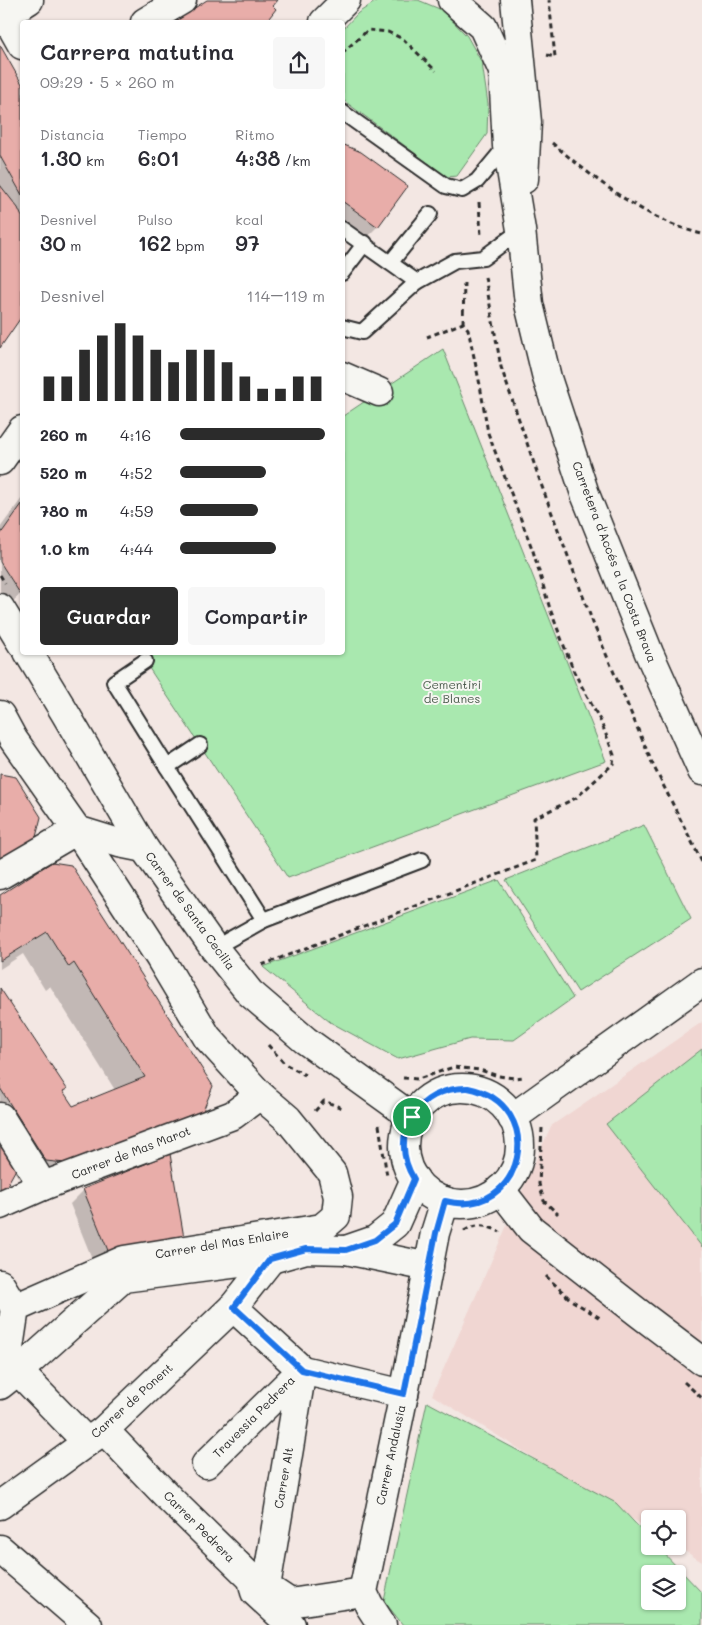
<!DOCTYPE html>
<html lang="es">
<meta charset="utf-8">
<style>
body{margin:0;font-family:Mali,sans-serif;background:#f7f7f7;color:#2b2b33;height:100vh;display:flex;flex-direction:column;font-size:19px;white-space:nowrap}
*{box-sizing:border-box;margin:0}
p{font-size:16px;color:#7c7c81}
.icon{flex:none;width:28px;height:28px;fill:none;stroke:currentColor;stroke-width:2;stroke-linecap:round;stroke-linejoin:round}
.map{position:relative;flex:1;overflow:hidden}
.sheet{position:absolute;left:20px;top:20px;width:325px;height:635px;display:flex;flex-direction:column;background:#fff;border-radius:5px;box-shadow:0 1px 4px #0004}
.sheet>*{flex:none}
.controls{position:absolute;left:641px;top:1510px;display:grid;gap:10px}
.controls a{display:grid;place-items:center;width:45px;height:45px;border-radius:5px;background:#fff;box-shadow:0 1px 4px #0004;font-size:25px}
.pin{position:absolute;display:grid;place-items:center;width:42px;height:42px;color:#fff;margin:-21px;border:2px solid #fff;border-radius:50%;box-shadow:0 1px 5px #0007}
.round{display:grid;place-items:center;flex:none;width:52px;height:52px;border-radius:5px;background:#f7f7f7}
.summary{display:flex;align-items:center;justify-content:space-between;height:85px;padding:0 20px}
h1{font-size:22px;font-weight:600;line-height:38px}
.stats{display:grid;grid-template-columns:repeat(3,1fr);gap:8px;height:85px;padding:5px 20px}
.stats div{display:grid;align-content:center}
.stats b{font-size:21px;font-weight:600}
.stats small{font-size:14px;font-weight:400}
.stats p{font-size:14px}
.chart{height:140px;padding:10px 20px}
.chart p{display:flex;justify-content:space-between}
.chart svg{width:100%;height:90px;margin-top:5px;stroke:#2b2b2b;stroke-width:6}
.button{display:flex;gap:10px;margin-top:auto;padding:10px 20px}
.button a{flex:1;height:58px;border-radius:5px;background:#2b2b2b;color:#fff;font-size:20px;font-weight:600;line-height:58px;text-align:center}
.button a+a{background:#f7f7f7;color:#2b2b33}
ul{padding:0 20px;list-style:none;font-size:16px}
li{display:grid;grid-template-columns:80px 60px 1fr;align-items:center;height:38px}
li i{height:12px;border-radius:6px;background:#2b2b2b}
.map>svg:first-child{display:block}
</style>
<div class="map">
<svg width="702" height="1625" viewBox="0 0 702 1625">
<rect width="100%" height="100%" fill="#f3e7e3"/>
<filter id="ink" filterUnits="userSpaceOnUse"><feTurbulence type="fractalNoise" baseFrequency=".02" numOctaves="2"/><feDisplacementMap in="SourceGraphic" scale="10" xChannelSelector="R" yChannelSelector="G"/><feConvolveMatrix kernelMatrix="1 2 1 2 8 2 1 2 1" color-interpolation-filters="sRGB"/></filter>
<g filter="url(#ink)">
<polygon fill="#f0d6d2" points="702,1022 702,1562 677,1546 678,1519 650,1519 650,1530 432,1395 551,1126"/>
<g fill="#a9e8af" stroke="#6a8a6d" fill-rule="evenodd">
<polygon points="378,0 418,0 442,10 467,36 482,63 488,104 487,134 457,176 447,177 343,100 343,29 358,13"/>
<polygon points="443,349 606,761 288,878 139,653 342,652 343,416"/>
<polygon points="644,825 691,919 578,992 506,880"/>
<polygon points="499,880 573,998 514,1040 470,1039 398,1059 330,1022 263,967"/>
<polygon points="702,1049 702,1247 606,1124"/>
<path d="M427 1402 616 1503 650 1539V1546H657L702 1593V1625H403L384 1601ZM650 1574H678V1601H650Z"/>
</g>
<g fill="#0003">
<polygon points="206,0 276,0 271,6 275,9 265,22 175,22 201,6"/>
<polygon points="0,47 22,86 22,310 18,322 0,346"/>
<polygon points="342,145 406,187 377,227 359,245 342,232"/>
<polygon points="22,498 22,592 0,615 0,528"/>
<polygon points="52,863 202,1110 178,1134 23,1184 14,1171 5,1186 0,1192 0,990 65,1089 62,1092 72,1108 115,1090 50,986 45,990 23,954 0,969 0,897"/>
<polygon points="84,1190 182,1237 95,1266 70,1204"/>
</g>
<g fill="#e8ada9" stroke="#2b2b2b">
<polygon points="207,0 278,0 273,6 276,9 266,22 173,22"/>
<polygon points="0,45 22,84 22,195 0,156"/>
<polygon points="342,144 361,152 408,186 378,227 342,201"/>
<polygon points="0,185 18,208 22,217 22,316 0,348"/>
<polygon points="22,504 22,594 21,595 0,562 0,535"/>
<polygon points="0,774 16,777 41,817 36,837 0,861"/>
<polygon points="52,862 71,865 213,1086 203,1111 65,1163 46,1161 0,1088 0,988 67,1089 63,1091 73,1106 145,1077 74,963 69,967 47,932 0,961 0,895"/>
<polygon points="0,1143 16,1169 6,1187 0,1190"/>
<polygon points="170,1154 184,1238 109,1253 83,1189"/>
</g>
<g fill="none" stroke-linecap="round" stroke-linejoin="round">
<g stroke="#2b2b2b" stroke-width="18">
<g id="lane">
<polyline points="342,112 446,186 462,190 477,181 506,146"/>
<polyline points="342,229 417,282 362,332 342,327"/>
<polyline points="391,262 430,214"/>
<polyline points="342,273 365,243"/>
<polyline points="417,282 455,261 483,258 521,230"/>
<polyline points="145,661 114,682 167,767 200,745"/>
<polyline points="167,767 264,920 214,948"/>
<polyline points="264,920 422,860"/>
</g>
</g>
<g stroke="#2b2b2b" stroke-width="31">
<g id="street">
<polyline points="0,6 22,45"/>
<polyline points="5,15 29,0"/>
<polyline points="145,22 182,0"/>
<polyline points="342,376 379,392"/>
<polyline points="0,608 22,644"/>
<polyline points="28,652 65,713 144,848 214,948 250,993 305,1040 412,1117"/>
<polyline points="0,715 13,739 77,830 160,958 207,1037 260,1095 288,1119 332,1173 338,1197 336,1216 322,1228 124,1260 15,1308 9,1348 0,1356"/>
<polyline points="0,875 77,830 119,843 144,848"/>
<circle cx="462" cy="1146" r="58"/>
<polyline points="0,1117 43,1186"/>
<polyline points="512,1118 702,982"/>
<polyline points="500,1189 531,1229 640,1314 702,1361"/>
<polyline points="0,1205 43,1186 233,1115 260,1095"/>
<polyline points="346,1250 375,1240 395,1224 415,1179"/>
<polyline points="0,1284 15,1308"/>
<polyline points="233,1307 302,1370 404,1394"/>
<polyline points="302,1370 266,1587 290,1603 363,1592"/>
<polyline points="18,1371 87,1442"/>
<polyline points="0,1385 29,1362 123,1278 271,1259 306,1249 346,1250 429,1267"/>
<polyline points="104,1430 170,1499 252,1579 255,1592 291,1625"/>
<polyline points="206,1464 302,1370"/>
<polyline points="0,1505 104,1430 233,1307 271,1259"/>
<polyline points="0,1549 88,1625"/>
<polyline points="382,1625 369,1605 363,1592 404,1394 435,1233 445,1201"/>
</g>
</g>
<g stroke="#2b2b2b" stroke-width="31">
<g id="secondary">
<polyline points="452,0 483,27 503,71 507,146 521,230 529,304 547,378 585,494 649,653 702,771"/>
<polyline points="515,0 527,122 524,179"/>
<polyline points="324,22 346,0"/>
<polyline points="0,461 22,430"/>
</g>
</g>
<g stroke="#2b2b2b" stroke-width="3" stroke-dasharray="5 4" stroke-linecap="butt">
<polyline points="342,53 368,30 388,32 403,39 436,71"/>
<polyline points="547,55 555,57 549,0"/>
<path d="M552 143C596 180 645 220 702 234"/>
<polyline points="479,202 481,236"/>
<polyline points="485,277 501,367 541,484 593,623 653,765 702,862"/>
<polyline points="463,323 464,283"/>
<polyline points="0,575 5,583"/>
<polyline points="262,965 536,860 534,818 576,798 613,764 614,755 601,722 574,672 550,609 533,551 488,433 480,385 468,329 463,323 427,337"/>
<polyline points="268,1045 285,1064 305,1075"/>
<polyline points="403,1078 418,1079 454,1067 480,1070 498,1076 514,1078 524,1077"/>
<polyline points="315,1111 324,1101 342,1108"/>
<polyline points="379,1125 387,1176"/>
<polyline points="542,1128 539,1184 544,1201 558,1214"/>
<path d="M464 1231C477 1223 487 1225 500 1232"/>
<polyline points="546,1276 571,1300 600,1318"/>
<polyline points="684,1382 702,1398"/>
</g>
<use href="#lane" stroke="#f6f6f2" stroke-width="14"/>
<use href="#street" stroke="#f6f6f2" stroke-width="28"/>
<use href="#secondary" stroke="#f6f6f2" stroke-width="28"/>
</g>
</g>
<g fill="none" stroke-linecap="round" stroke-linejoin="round" filter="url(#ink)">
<g stroke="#fff" stroke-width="10">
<path id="route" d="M468 1088C550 1104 524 1221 445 1201L436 1233 404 1394 302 1370 234 1307 270 1259 306 1249 346 1250 375 1240 395 1224 414 1179C387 1135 417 1087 468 1088Z"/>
</g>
<use href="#route" stroke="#1a73e8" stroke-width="6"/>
</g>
<g text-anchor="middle" stroke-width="4" stroke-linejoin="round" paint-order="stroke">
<g font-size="12" fill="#2b2b2b" stroke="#f6f6f2">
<text transform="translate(614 562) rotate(69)" y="4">Carretera d'Accés a la Costa Brava</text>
<text transform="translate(190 911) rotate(54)" y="4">Carrer de Santa Cecilia</text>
<text transform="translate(131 1153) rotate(-21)" y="4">Carrer de Mas Marot</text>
<text transform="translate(222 1244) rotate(-9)" y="4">Carrer del Mas Enlaire</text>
<text transform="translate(132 1401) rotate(-42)" y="4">Carrer de Ponent</text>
<text transform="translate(254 1417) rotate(-45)" y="4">Travessia Pedrera</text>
<text transform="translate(391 1455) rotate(-78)" y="4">Carrer Andalusia</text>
<text transform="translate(284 1478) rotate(-80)" y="4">Carrer Alt</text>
<text transform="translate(199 1527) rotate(45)" y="4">Carrer Pedrera</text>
</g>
<g font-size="12" fill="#4a5a4c" stroke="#f6f6f2">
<text x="452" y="689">Cementiri<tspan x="452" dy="14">de Blanes</tspan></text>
</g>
</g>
</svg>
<div class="controls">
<a><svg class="icon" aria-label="locate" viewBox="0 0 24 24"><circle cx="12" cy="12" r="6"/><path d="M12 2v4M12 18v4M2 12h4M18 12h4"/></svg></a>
<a><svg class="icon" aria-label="layers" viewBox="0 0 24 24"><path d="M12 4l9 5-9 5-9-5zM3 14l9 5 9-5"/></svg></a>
</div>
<div class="pin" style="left:412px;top:1117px;background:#1e9e55"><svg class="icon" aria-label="arrive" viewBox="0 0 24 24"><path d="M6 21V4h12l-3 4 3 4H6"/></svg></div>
<section class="sheet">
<div class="summary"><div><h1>Carrera matutina</h1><p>09:29 · 5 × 260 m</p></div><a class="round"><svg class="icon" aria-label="share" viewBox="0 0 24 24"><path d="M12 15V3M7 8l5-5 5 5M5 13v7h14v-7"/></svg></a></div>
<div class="stats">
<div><p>Distancia</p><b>1.30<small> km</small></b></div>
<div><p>Tiempo</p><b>6:01</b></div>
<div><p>Ritmo</p><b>4:38<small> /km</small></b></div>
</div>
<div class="stats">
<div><p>Desnivel</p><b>30<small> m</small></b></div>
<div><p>Pulso</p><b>162<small> bpm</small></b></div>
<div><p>kcal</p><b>97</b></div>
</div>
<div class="chart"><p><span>Desnivel</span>114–119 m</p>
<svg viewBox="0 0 160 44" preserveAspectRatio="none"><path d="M5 44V32M15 44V32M25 44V19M35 44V12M45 44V6M55 44V12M65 44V19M75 44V25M85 44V19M95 44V19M105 44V25M115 44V32M125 44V38M135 44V38M145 44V32M155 44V32"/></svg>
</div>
<ul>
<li><b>260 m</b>4:16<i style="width:100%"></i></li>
<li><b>520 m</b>4:52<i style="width:59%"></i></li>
<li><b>780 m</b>4:59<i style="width:54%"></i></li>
<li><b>1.0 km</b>4:44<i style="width:66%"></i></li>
</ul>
<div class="button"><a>Guardar</a><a>Compartir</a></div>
</section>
</div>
